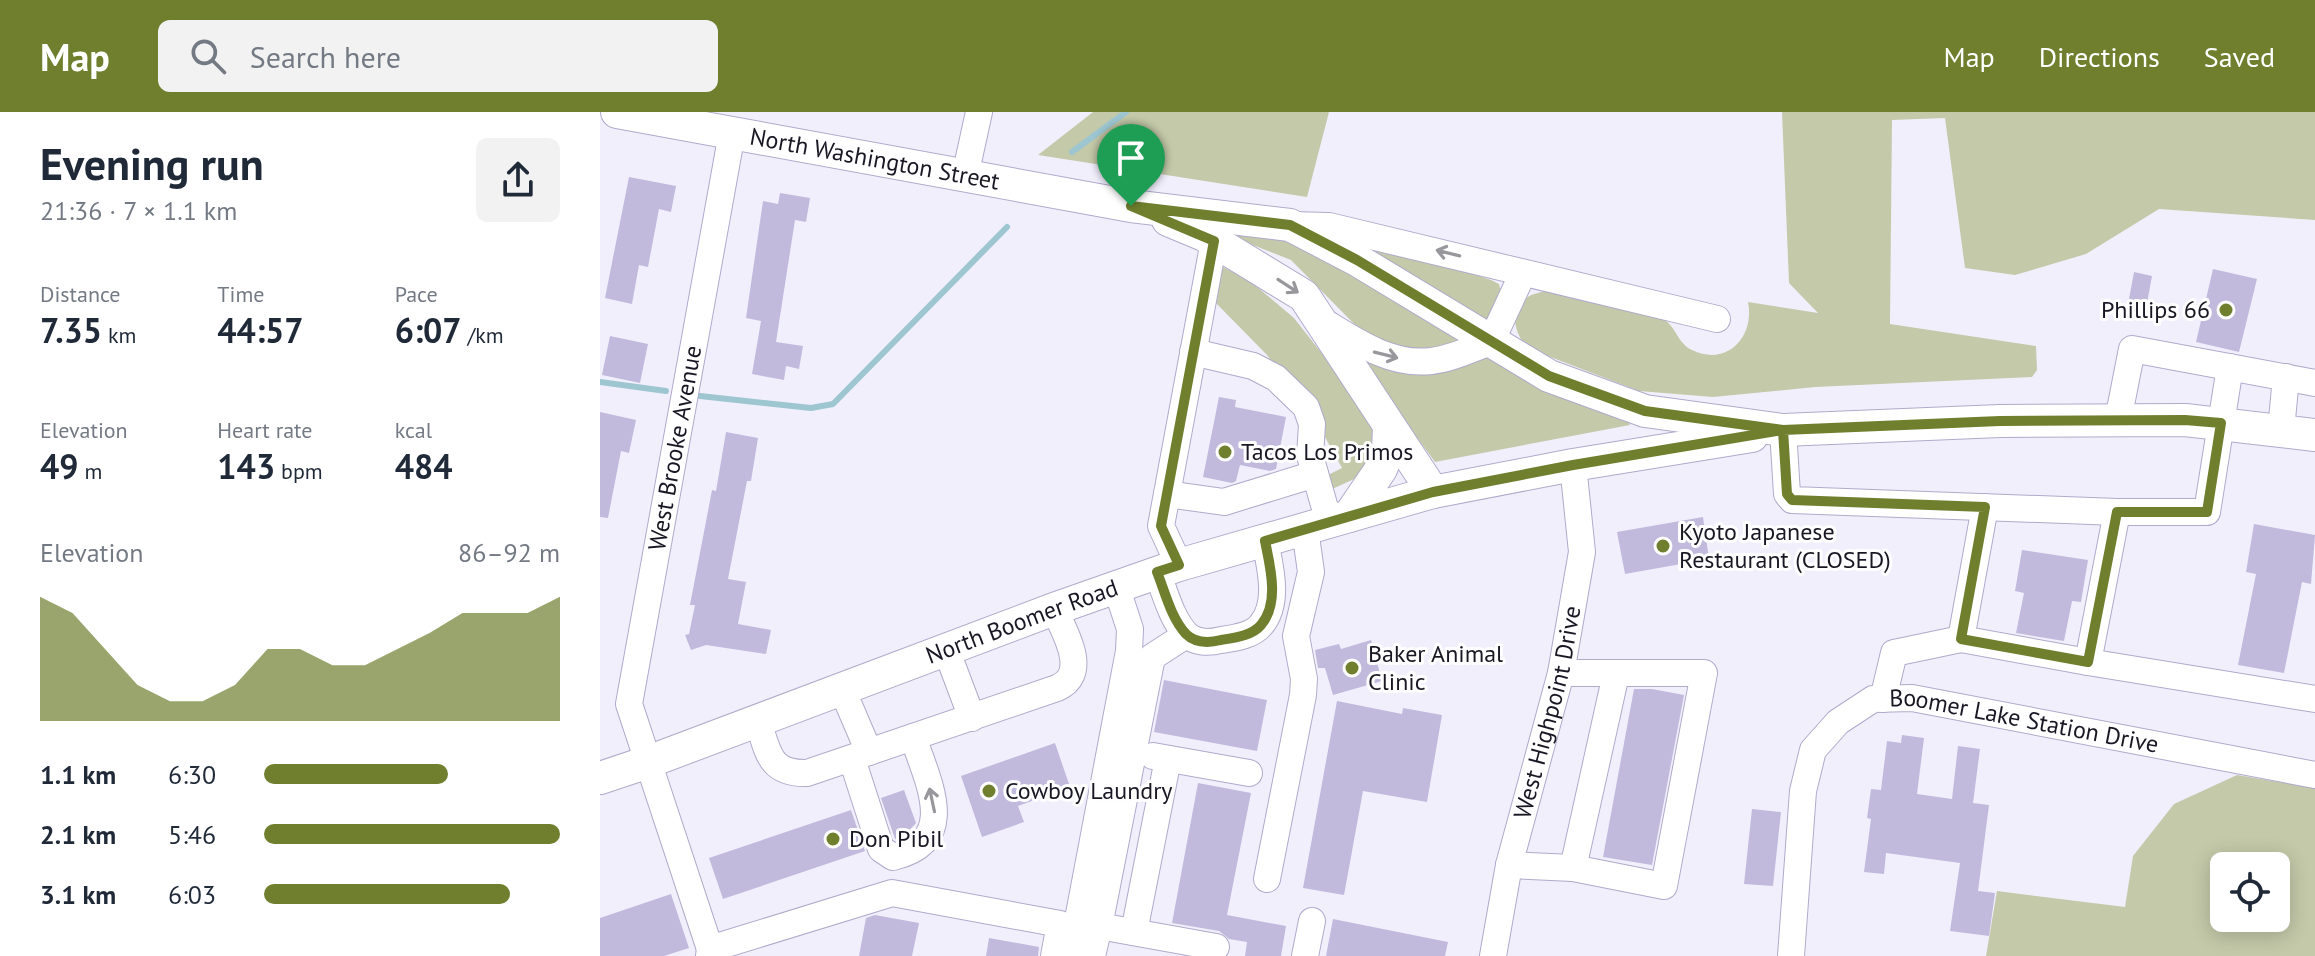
<!DOCTYPE html>
<meta charset="utf-8">
<style>
body{margin:0;font-family:"PT Sans",sans-serif;background:#f2f2f3;color:#1f2937;height:100vh;display:flex;flex-direction:column;font-size:30px;white-space:nowrap}
*{box-sizing:border-box;margin:0}
p{font-size:26px;color:#747a83}
.icon{flex:none;width:44px;height:44px;fill:none;stroke:currentColor;stroke-width:2;stroke-linecap:round;stroke-linejoin:round}
.map{position:relative;flex:1;overflow:hidden}
.details{display:flex;flex-direction:column;background:#fff;width:600px}
.details>*{flex:none}
.tools{position:absolute;left:1610px;top:740px;display:grid;gap:16px}
.tools a{display:grid;place-items:center;width:80px;height:80px;border-radius:12px;background:#fff;box-shadow:0 4px 20px #0003;font-size:40px}
.pin{position:absolute;display:grid;place-items:center;width:68px;height:68px;color:#fff;margin:-82px -34px;border-radius:50% 50% 50% 0;rotate:-45deg;box-shadow:0 0 8px #0007}
.pin .icon{rotate:45deg}
.round{display:grid;place-items:center;flex:none;width:84px;height:84px;border-radius:12px;background:#f2f2f3}
.head{display:flex;align-items:center;justify-content:space-between;height:136px;padding:0 40px}
h1{font-size:44px;font-weight:700;line-height:60px}
.figures{display:grid;grid-template-columns:repeat(3,1fr);gap:12px;height:136px;padding:8px 40px}
.figures div{display:grid;align-content:center}
.figures b{font-size:34px;font-weight:700}
.figures small{font-size:22px;font-weight:400}
.figures p{font-size:22px}
.chart{height:224px;padding:16px 40px}
.chart p{display:flex;justify-content:space-between}
.chart svg{width:100%;height:144px;margin-top:8px;fill:#6f7f2e;opacity:.7}
ul{padding:0 40px;list-style:none;font-size:26px}
li{display:grid;grid-template-columns:128px 96px 1fr;align-items:center;height:60px}
li i{height:20px;border-radius:10px;background:#6f7f2e}
header{display:flex;align-items:center;gap:48px;box-sizing:border-box;height:112px;padding:0 40px;background:#6f7f2e;color:#fff}
header strong{font-size:38px}
nav{display:flex;gap:44px;margin-inline-start:auto;font-size:28px}
.search{width:560px;height:72px;background:#f2f2f3;display:flex;align-items:center;gap:20px;box-sizing:border-box;padding:0 28px;border-radius:12px;color:#747a83;font-size:30px}
main{display:flex;flex:1;min-height:0}
.map>svg:first-child{display:block}
</style>
<header>
<strong>Map</strong>
<div class="search"><svg class="icon" aria-label="search" viewBox="0 0 24 24"><circle cx="10" cy="10" r="6"/><path d="M15 15l6 6"/></svg>Search here</div>
<nav><a>Map</a><a>Directions</a><a>Saved</a></nav>
</header>
<main>
<section class="details">
<div class="head"><div><h1>Evening run</h1><p>21:36 · 7 × 1.1 km</p></div><a class="round"><svg class="icon" aria-label="share" viewBox="0 0 24 24"><path d="M12 15V3M7 8l5-5 5 5M5 13v7h14v-7"/></svg></a></div>
<div class="figures">
<div><p>Distance</p><b>7.35<small> km</small></b></div>
<div><p>Time</p><b>44:57</b></div>
<div><p>Pace</p><b>6:07<small> /km</small></b></div>
</div>
<div class="figures">
<div><p>Elevation</p><b>49<small> m</small></b></div>
<div><p>Heart rate</p><b>143<small> bpm</small></b></div>
<div><p>kcal</p><b>484</b></div>
</div>
<div class="chart"><p><span>Elevation</span>86–92 m</p>
<svg viewBox="0 0 160 44" preserveAspectRatio="none"><path d="M0 44V6L10 11L20 22L30 33L40 38L50 38L60 33L70 22L80 22L90 27L100 27L110 22L120 17L130 11L140 11L150 11L160 6V44z"/></svg>
</div>
<ul>
<li><b>1.1 km</b>6:30<i style="width:62%"></i></li>
<li><b>2.1 km</b>5:46<i style="width:100%"></i></li>
<li><b>3.1 km</b>6:03<i style="width:83%"></i></li>
</ul>
</section>
<div class="map">
<svg width="1715" height="844" viewBox="0 0 1715 844">
<rect width="100%" height="100%" fill="#f2effd"/>
<g fill="#c4c9a9" fill-rule="evenodd">
<polygon points="493,0 729,0 707,85 438,43"/>
<path d="M1182 0H1715V108L1559 97 1486 142 1415 163 1365 156 1345 6 1292 8 1290 212 1436 234 1437 258 1432 265 1215 275 1113 285 1039 279 927 236C906 209 912 182 949 179L1063 207C1076 214 1078 232 1092 238 1127 255 1155 225 1148 190L1218 201 1189 171Z"/>
<polygon points="620,110 711,135 861,227 856,231 828,240 789,235 765,223 691,148 620,120"/>
<polygon points="759,125 891,168 899,172 902,184 889,209 772,139"/>
<polygon points="611,149 650,169 694,206 759,289 775,321 772,348 763,363 730,378 726,364 742,356 715,307 667,243 610,185"/>
<polygon points="762,240 781,256 812,261 845,260 883,240 949,281 1026,305 1030,313 835,350 758,245"/>
<path d="M1637 663 1715 676V844H1386L1397 779 1525 795 1533 744 1574 692ZM1624 754H1676V806H1624Z"/>
</g>
<g fill="none" stroke-linecap="round" stroke-linejoin="round">
<g stroke="#9dc6d0" stroke-width="6">
<polyline points="472,40 526,0"/>
<polyline points="0,270 66,279"/>
<polyline points="100,284 211,296 233,292 407,115"/>
</g>
</g>
<g fill="#c1badc">
<polygon points="29,65 76,74 71,100 59,97 48,155 39,153 32,192 5,186"/>
<polygon points="180,81 210,86 206,110 195,108 176,230 203,234 199,257 186,254 184,268 152,262 161,209 146,206 163,89 178,92"/>
<polygon points="1613,157 1657,167 1639,240 1596,230"/>
<polygon points="1534,160 1552,164 1545,202 1527,198"/>
<polygon points="10,224 48,232 40,271 2,263"/>
<polygon points="619,285 636,288 635,295 686,305 676,357 670,359 640,353 636,369 632,371 603,365"/>
<polygon points="0,300 36,308 29,341 21,339 8,406 0,405"/>
<polygon points="126,320 158,326 151,369 147,369 128,467 146,470 138,512 171,518 166,542 106,533 91,538 85,523 89,522 95,493 90,493 112,378 116,379"/>
<polygon points="1103,405 1109,447 1025,462 1017,420"/>
<polygon points="1654,412 1715,423 1711,472 1702,470 1684,561 1638,553 1656,462 1646,460"/>
<polygon points="1422,438 1488,448 1481,490 1472,489 1464,529 1416,521 1424,481 1415,479"/>
<polygon points="771,528 782,569 733,583 725,556 718,556 715,538 739,532 741,537"/>
<polygon points="564,568 667,588 657,639 554,620"/>
<polygon points="1034,577 1052,577 1084,583 1052,753 1003,745"/>
<polygon points="737,589 802,602 803,596 842,603 827,690 763,679 744,783 703,776"/>
<polygon points="1302,623 1324,626 1317,682 1352,687 1358,634 1380,637 1373,691 1389,693 1378,779 1395,781 1389,824 1350,819 1360,751 1286,741 1284,762 1264,760 1271,707 1267,706 1271,677 1281,678 1287,629 1301,631"/>
<polygon points="455,631 470,675 418,694 424,710 382,725 361,664"/>
<polygon points="598,671 651,681 627,803 686,814 681,844 645,844 647,830 629,827 619,819 572,811"/>
<polygon points="304,678 316,711 305,723 295,727 281,686"/>
<polygon points="1152,697 1181,700 1173,774 1144,772"/>
<polygon points="251,698 265,739 123,787 109,746"/>
<polygon points="71,782 89,836 64,844 0,844 0,806"/>
<polygon points="275,803 319,811 312,844 259,844 266,806"/>
<polygon points="733,807 848,830 845,844 726,844"/>
<polygon points="389,826 439,835 438,844 386,844"/>
</g>
<g fill="none" stroke-linecap="round" stroke-linejoin="round">
<g stroke="#b0aacb" stroke-width="28">
<g id="minor">
<polyline points="365,64 379,0"/>
<polyline points="690,113 729,114 1117,207"/>
<path d="M721 208C754 228 790 254 831 249 851 247 871 237 891 230L923 161"/>
<polyline points="593,240 653,254 676,266 706,295 712,312 710,344 729,410"/>
<polyline points="1518,308 1532,237 1715,271"/>
<polyline points="1183,318 1187,382 1192,388 1517,400 1488,550 1715,587"/>
<polyline points="1681,318 1686,265"/>
<polyline points="567,382 624,390 715,362"/>
<polyline points="1385,395 1361,527 1488,550"/>
<polyline points="1517,400 1607,400 1630,255"/>
<polyline points="579,453 561,414 614,129"/>
<path d="M557 460C565 480 571 506 586 522 595 531 609 531 621 528 634 526 652 524 661 513 680 491 670 454 665 429"/>
<polyline points="586,523 552,545 499,814 616,835"/>
<polyline points="346,537 372,606"/>
<polyline points="242,577 269,640"/>
<polyline points="1283,587 1294,541 1361,527"/>
<path d="M158 609C168 640 169 662 207 661L457 576C490 562 465 520 454 497"/>
<polyline points="553,644 649,661"/>
<path d="M252 647 281 737 293 745C360 729 328 670 313 625"/>
<polyline points="909,753 973,756 1064,774 1104,561 961,561"/>
<polyline points="973,756 1016,562"/>
<polyline points="667,767 703,583 704,567 696,524 711,460 705,417"/>
<polyline points="534,820 568,647"/>
<path id="s1" d="M110 837 29 592 132 21"/>
<polyline points="109,844 110,837 292,781 460,812 454,844"/>
<polyline points="471,844 529,539 530,517 516,474"/>
<polyline points="492,844 499,814"/>
<polyline points="705,844 712,809"/>
<path id="s2" d="M893 844 909 753 961 561 982 440 973 353"/>
<path id="s3" d="M1191 844 1203 679 1213 638 1238 610 1273 587 1312 586 1715 663"/>
</g>
</g>
<g stroke="#b0aacb" stroke-width="34">
<g id="major">
<path id="s4" d="M17 0 531 94 690 113 757 148 949 264 1045 299 1183 318 1400 309 1585 308 1715 323"/>
<polyline points="568,108 604,123 704,184 833,380"/>
<polyline points="749,404 781,357 788,340 789,314"/>
<path id="s5" d="M0 666 48 650 454 497 579 453 833 380 973 353 1152 324"/>
</g>
</g>
<use href="#minor" stroke="#fff" stroke-width="26"/>
<use href="#major" stroke="#fff" stroke-width="32"/>
</g>
<defs><path id="oneway-shaft" d="M-6 0H5M1.5-3L5.5 0L1.5 3" fill="none" stroke-width="1.6" stroke-linecap="round" stroke-linejoin="round" transform="scale(2)"/></defs>
<g stroke="#98979c">
<use href="#oneway-shaft" transform="translate(848 141) rotate(-166)"/>
<use href="#oneway-shaft" transform="translate(688 174) rotate(33)"/>
<use href="#oneway-shaft" transform="translate(786 243) rotate(14)"/>
<use href="#oneway-shaft" transform="translate(332 688) rotate(-102)"/>
</g>
<g fill="none" stroke-linecap="round" stroke-linejoin="round">
<g stroke="#fff" stroke-width="16">
<path id="route" d="M531 94 614 129 561 414 579 453 557 460C565 480 571 506 586 522 595 531 609 531 621 528 633 526 652 524 661 513 680 491 670 454 665 429L833 380 973 353 1183 318 1187 382 1192 388 1385 395 1361 527 1488 550 1517 400H1607L1621 311 1585 308 1400 309 1183 318 1045 299 949 264 757 148 690 113 531 94"/>
</g>
<use href="#route" stroke="#6f7f2e" stroke-width="10"/>
</g>
<g fill="#6f7f2e" stroke="#fefefe" stroke-width="3">
<circle cx="1626" cy="198" r="8"/>
<circle cx="625" cy="340" r="8"/>
<circle cx="1063" cy="434" r="8"/>
<circle cx="752" cy="556" r="8"/>
<circle cx="389" cy="679" r="8"/>
<circle cx="233" cy="727" r="8"/>
</g>
<g text-anchor="middle" stroke-width="6" stroke-linejoin="round" paint-order="stroke">
<g font-size="24" fill="#191723" stroke="#fefefe">
<text dy="8" stroke="none"><textPath href="#s4" startOffset="262">North Washington Street</textPath></text>
<text dy="8" stroke="none"><textPath href="#s1" startOffset="518">West Brooke Avenue</textPath></text>
<text dy="8" stroke="none"><textPath href="#s5" startOffset="450">North Boomer Road</textPath></text>
<text dy="8" stroke="none"><textPath href="#s2" startOffset="250">West Highpoint Drive</textPath></text>
<text dy="8" stroke="none"><textPath href="#s3" startOffset="440">Boomer Lake Station Drive</textPath></text>
</g>
<g font-size="24" fill="#191723" stroke="#fefefe" text-anchor="start">
<text x="1610" y="206" text-anchor="end">Phillips 66</text>
<text x="641" y="348">Tacos Los Primos</text>
<text x="1079" y="428">Kyoto Japanese<tspan x="1079" dy="28">Restaurant (CLOSED)</tspan></text>
<text x="768" y="550">Baker Animal<tspan x="768" dy="28">Clinic</tspan></text>
<text x="405" y="687">Cowboy Laundry</text>
<text x="249" y="735">Don Pibil</text>
</g>
</g>
</svg>
<div class="tools">
<a><svg class="icon" aria-label="locate" viewBox="0 0 24 24"><circle cx="12" cy="12" r="6"/><path d="M12 2v4M12 18v4M2 12h4M18 12h4"/></svg></a>
</div>
<div class="pin" style="left:531px;top:94px;background:#1e9e55"><svg class="icon" aria-label="arrive" viewBox="0 0 24 24"><path d="M6 21V4h12l-3 4 3 4H6"/></svg></div>
</div>
</main>
